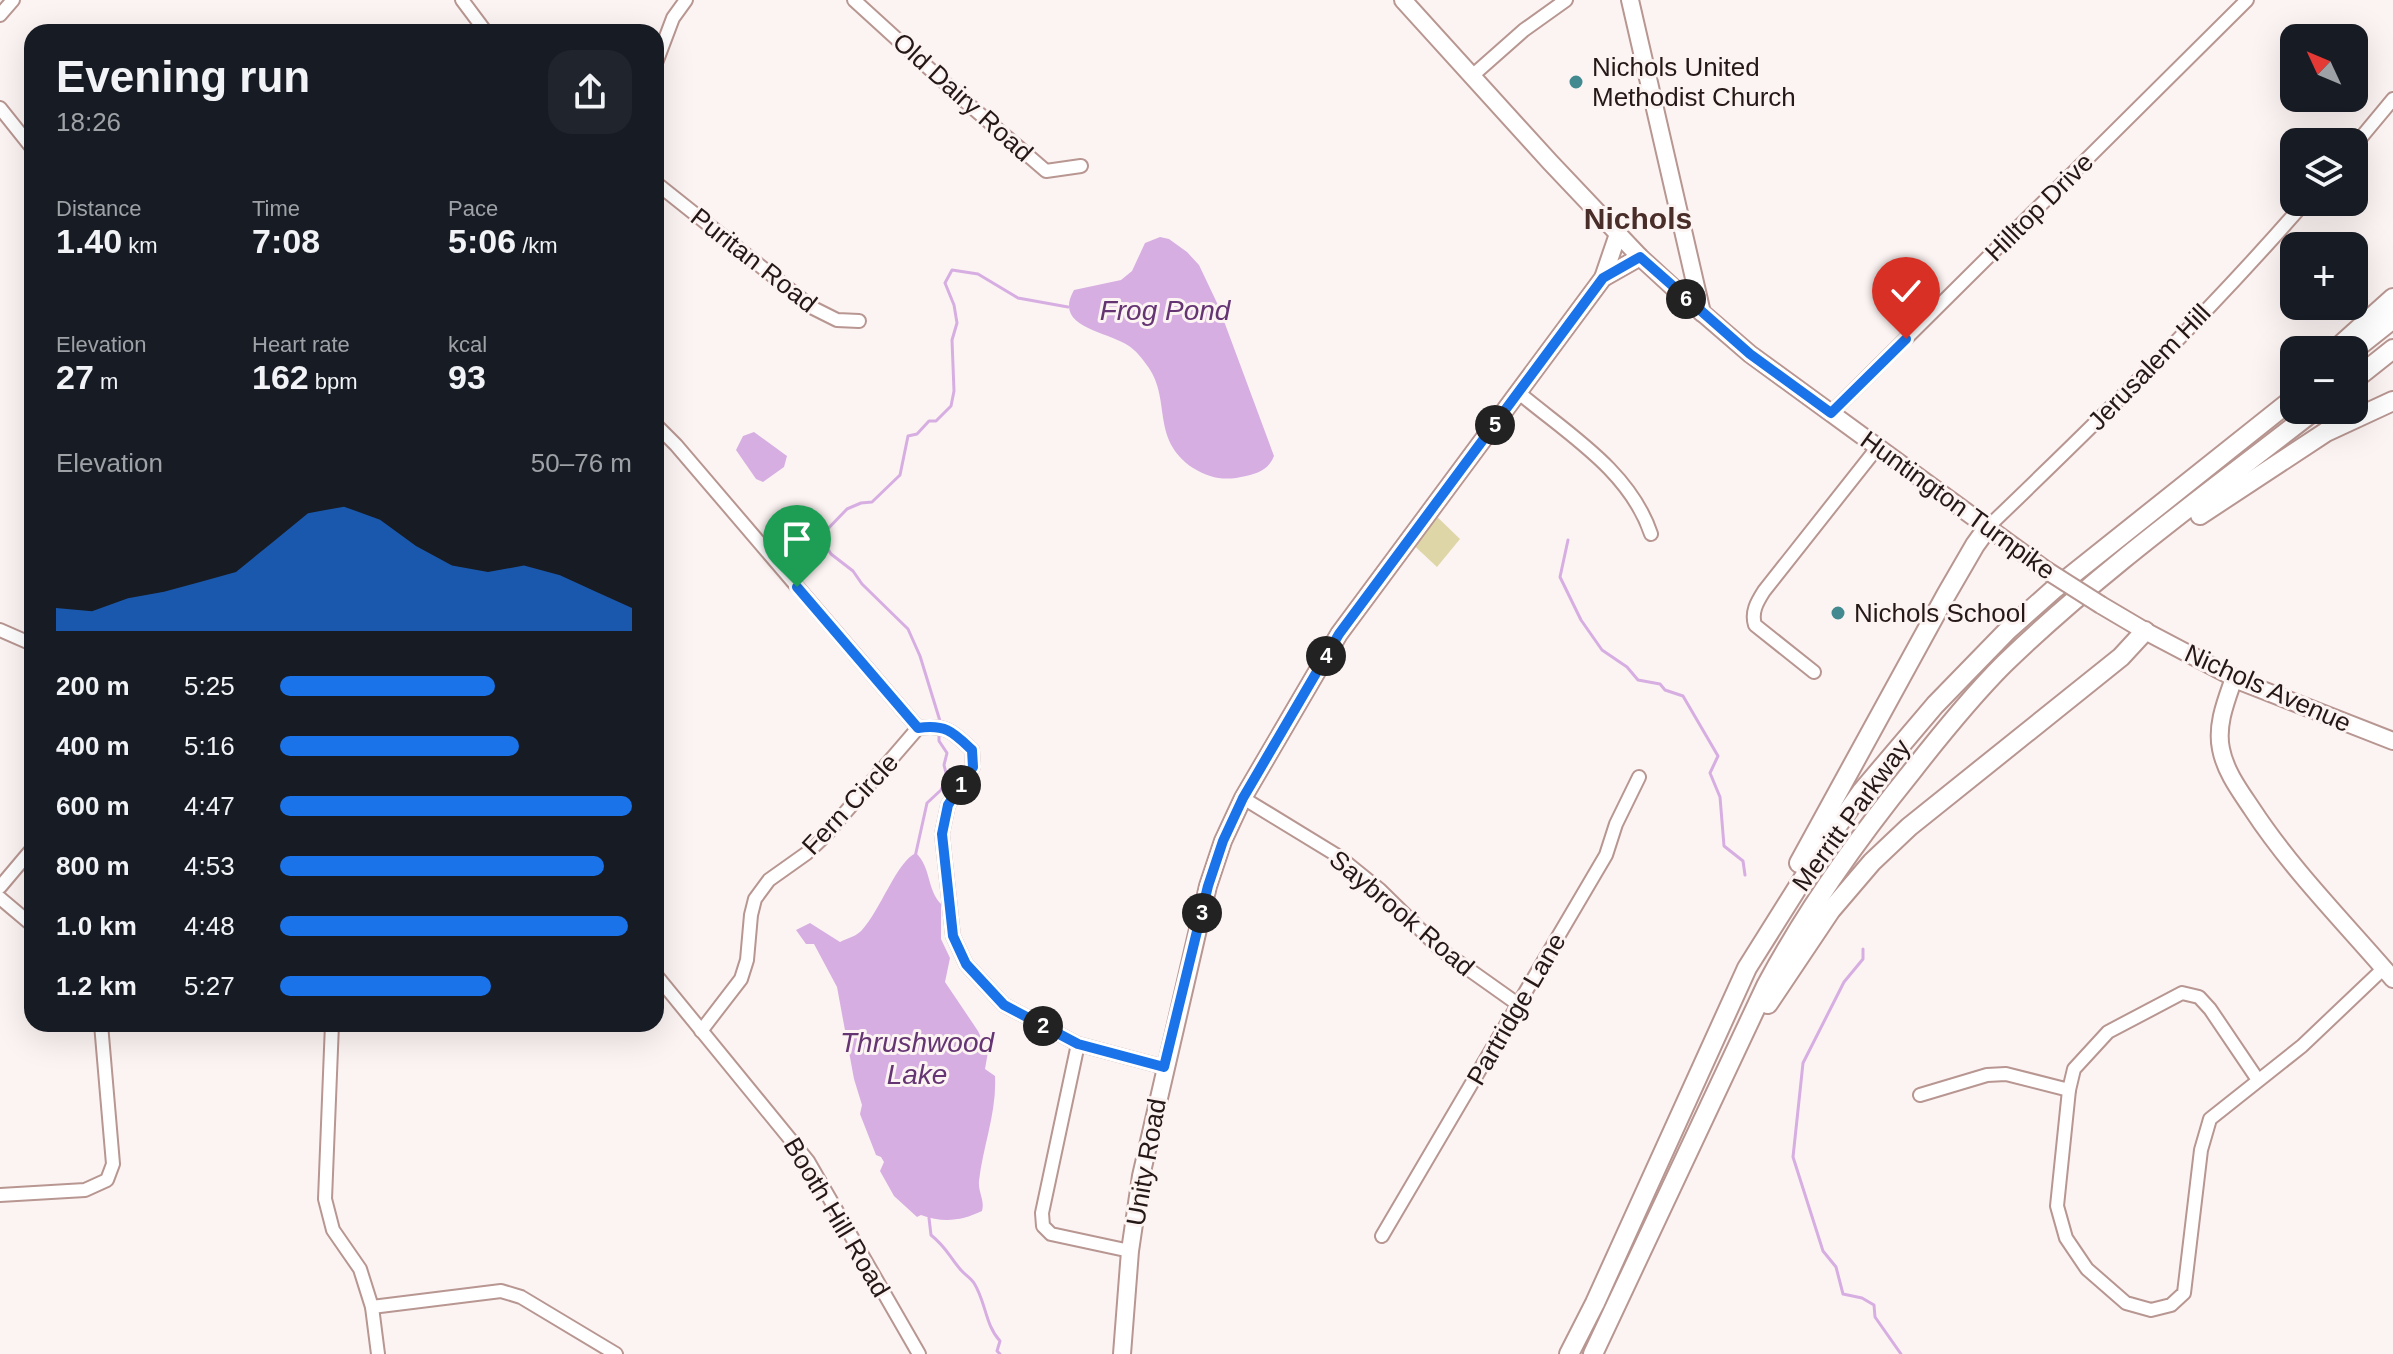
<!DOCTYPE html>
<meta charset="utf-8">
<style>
body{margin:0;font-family:Helvetica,sans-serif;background:#20242c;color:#f1f3f6;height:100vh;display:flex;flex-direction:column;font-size:30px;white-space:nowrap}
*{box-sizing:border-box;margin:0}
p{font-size:26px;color:#9ea1a6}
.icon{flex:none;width:44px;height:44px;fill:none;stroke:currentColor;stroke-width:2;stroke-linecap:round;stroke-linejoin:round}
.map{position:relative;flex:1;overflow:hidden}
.side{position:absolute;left:24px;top:24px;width:640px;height:1008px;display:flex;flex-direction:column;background:#171b24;border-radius:24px;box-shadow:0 8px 32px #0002}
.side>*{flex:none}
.needle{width:52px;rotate:314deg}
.tools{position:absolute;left:2280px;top:24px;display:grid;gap:16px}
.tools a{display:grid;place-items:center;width:88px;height:88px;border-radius:16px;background:#171b24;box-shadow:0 8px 32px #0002;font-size:40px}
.pin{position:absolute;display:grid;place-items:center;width:68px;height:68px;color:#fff;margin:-82px -34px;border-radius:50% 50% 50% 0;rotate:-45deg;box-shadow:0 0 8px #0007}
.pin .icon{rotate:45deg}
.km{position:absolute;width:40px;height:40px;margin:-20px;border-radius:50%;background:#222;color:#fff;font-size:22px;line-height:40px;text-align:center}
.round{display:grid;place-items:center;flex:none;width:84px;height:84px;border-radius:24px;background:#20242c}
.summary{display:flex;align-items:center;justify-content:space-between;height:136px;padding:0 32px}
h1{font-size:44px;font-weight:700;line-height:60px}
.figures{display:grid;grid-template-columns:repeat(3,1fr);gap:12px;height:136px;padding:8px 32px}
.figures div{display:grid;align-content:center}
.figures b{font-size:34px;font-weight:700}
.figures small{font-size:22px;font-weight:400}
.figures p{font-size:22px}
.chart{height:224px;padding:16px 32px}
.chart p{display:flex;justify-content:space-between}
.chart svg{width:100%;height:144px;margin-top:8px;fill:#1a73e8;opacity:.7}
ul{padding:0 32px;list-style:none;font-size:26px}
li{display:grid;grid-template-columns:128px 96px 1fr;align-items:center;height:60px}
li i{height:20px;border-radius:10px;background:#1a73e8}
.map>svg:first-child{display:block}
</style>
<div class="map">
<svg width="2393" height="1354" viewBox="0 0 2393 1354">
<rect width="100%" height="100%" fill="#fcf4f3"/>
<polygon fill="#dfd6a8" points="1429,509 1460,539 1437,567 1406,538"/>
<g fill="#d7aee2">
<path d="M1160 237 1169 239 1187 252 1199 265 1218 305 1274 456C1269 469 1259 473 1246 476 1226 481 1211 479 1193 468 1149 438 1173 398 1146 364 1142 358 1135 350 1129 346 1108 331 1052 328 1074 290L1121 280 1132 271 1145 243Z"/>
<polygon points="754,432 787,456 784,467 763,482 756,479 736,450 743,436"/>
<path d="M916 853C931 867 927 890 941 904V939L950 958 945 982 978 1031 988 1052 985 1069 995 1076C997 1112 983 1146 979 1181 978 1192 985 1200 982 1211 961 1221 943 1223 921 1215L917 1217 894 1196 880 1171 884 1162 881 1157 876 1155 860 1114 862 1105 854 1079 837 987 814 944H806L796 930 810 923 840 942C848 938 857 936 862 930 880 911 897 861 916 853Z"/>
</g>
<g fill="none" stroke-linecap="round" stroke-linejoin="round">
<g stroke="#d7aee2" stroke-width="3">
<polyline points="1568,540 1560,577 1581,620 1602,650 1627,667 1638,680 1660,684 1665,690 1683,696 1718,756 1710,773 1720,797 1724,846 1743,861 1745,875"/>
<polyline points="940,721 920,656 908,629 862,584 853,571 831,554 820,537 847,509 861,503 872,502 900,475 908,436 917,434 929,421 936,421 951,406 954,391 952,340 957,323 954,305 945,283 952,270 978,274 1018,298 1068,307"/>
<polyline points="915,857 927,803 941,790 947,777 944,765 947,753 939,741 939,733"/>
<polyline points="1863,949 1863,959 1844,982 1803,1063 1793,1157 1823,1251 1836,1267 1843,1294 1862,1298 1874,1305 1875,1317 1901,1354"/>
<path d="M929 1218 931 1235C947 1248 948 1255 960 1269 964 1274 971 1278 974 1283 986 1302 985 1325 1000 1341L997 1351 1000 1354"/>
</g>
<g stroke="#b89691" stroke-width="16">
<g id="minor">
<polyline points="462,0 486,32"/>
<polyline points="854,0 967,103 1046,171 1081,166"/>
<polyline points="0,15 13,0"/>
<polyline points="656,63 673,18 686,0"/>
<polyline points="1472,76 1524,30 1566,0"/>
<polyline points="0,108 32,148"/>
<polyline points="2354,146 2393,99"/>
<polyline points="656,183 813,308 837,320 859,321"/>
<path d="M1519 393C1568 434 1630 471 1651 534"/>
<polyline points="1831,413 2247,0"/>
<polyline points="656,425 676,445 918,728"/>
<path d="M1988 527C2097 422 2206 316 2305 202"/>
<polyline points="0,630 32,644"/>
<path d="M1814 672 1755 625C1751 612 1757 602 1764 591L1877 448"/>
<polyline points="1243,798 1338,856 1380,890 1440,949 1519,1005"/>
<polyline points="0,887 32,849"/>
<polyline points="0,898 32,925"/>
<polyline points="656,975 808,1161 919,1354"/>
<polyline points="332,1024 325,1199 333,1230 360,1269 372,1307 378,1354"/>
<path d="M701 1031 741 979 747 960 751 915 755 899 769 880 807 853 825 836 918 728C946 724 953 732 972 750L973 767 948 805 942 834 953 936 966 964 1004 1005 1078 1044 1164 1067"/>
<polyline points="1078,1044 1042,1213 1043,1226 1051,1234 1130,1251"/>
<polyline points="2258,1080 2210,1009 2199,997 2182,993 2108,1032 2074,1069 2069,1090 2057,1206 2066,1238 2087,1269 2126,1303 2151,1310 2171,1305 2184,1293 2201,1150 2210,1119 2302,1046 2384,968"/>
<polyline points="1920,1095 1987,1075 2006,1074 2069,1090"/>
<polyline points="0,1195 85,1190 107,1180 113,1164 101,1024"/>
<polyline points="1382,1236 1606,855 1616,824 1639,777"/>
<polyline points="372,1307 501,1291 521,1297 616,1354"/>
</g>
</g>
<g stroke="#b89691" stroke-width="20">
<g id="major">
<polyline points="1403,0 1550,162 1640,257 1677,291 1750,354 2046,570"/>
<polyline points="1630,0 1702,313"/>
<polyline points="1603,278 1640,257"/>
<polyline points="2101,605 2145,631 2242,682 2393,741"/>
<path d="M2234 678C2226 701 2216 725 2221 749 2225 771 2240 791 2252 809 2292 870 2345 923 2393 979"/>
<polyline points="1122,1354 1130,1251 1141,1176 1208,886 1223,841 1243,798 1339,634 1603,278 1618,234"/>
</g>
</g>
<g stroke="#b89691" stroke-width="22">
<g id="highway">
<polyline points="2335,350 2393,298"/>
<polyline points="2354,350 2393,319"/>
<polyline points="2354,380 2393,349"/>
<polyline points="2200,515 2326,432 2393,401"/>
<polyline points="1799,863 1946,595 1975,545 1988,527"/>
<polyline points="1768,1004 1831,910 1872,862 1909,827 2121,657 2145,631"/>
<polyline points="1569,1354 1595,1303 1747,968 1828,839 1862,791 1935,705 2008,630 2053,590 2294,398"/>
<path d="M1593 1354 1766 986C1807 909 1858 838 1913 770 1942 733 1971 697 2004 664 2100 571 2210 492 2315 410"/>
</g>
</g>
<use href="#minor" stroke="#fff" stroke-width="12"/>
<use href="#major" stroke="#fff" stroke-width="16"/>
<use href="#highway" stroke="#fff" stroke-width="18"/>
<g stroke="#b89691" stroke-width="20" stroke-linecap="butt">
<polyline id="major-bridge" points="2046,570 2101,605"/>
</g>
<use href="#major-bridge" stroke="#fff" stroke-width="16"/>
</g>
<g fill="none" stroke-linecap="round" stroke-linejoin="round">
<g stroke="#fff" stroke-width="16">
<path id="route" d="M797 587 918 728C946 724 953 732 972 750L973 767 948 805 942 834 953 936 966 964 1004 1005 1078 1044 1164 1067 1208 886 1223 841 1243 798 1339 634 1603 278 1640 257 1750 354 1831 413 1906 339"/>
</g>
<use href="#route" stroke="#1a73e8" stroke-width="10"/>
</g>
<g fill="#438a90" stroke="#fcf4f3" stroke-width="3">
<circle cx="1576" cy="82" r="8"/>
<circle cx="1838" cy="613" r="8"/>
</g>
<g text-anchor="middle" stroke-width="6" stroke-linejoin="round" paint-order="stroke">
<g font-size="26" fill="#251816" stroke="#fcf4f3" text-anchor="start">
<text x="1592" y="76">Nichols United<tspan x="1592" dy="30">Methodist Church</tspan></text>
<text x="1854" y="622">Nichols School</text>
</g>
<g font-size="26" fill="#251816" stroke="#fcf4f3">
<text transform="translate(963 97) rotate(42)" y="9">Old Dairy Road</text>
<text transform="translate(2039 207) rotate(-45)" y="9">Hilltop Drive</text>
<text transform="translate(754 260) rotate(38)" y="9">Puritan Road</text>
<text transform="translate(2149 367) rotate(-46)" y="9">Jerusalem Hill</text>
<text transform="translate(1958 505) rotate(36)" y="9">Huntington Turnpike</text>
<text transform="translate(2268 688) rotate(24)" y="9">Nichols Avenue</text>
<text transform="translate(850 804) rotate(-47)" y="9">Fern Circle</text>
<text transform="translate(1851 815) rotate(-54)" y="9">Merritt Parkway</text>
<text transform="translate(1402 913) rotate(40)" y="9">Saybrook Road</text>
<text transform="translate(1516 1009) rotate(-60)" y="9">Partridge Lane</text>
<text transform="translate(1146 1162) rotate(-80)" y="9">Unity Road</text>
<text transform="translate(837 1217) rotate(59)" y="9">Booth Hill Road</text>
</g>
<g font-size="28" font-style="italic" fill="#653473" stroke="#fcf4f3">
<text x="1165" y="320">Frog Pond</text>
<text x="917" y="1052">Thrushwood<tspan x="917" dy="32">Lake</tspan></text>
</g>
<g font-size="30" font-weight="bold" fill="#492d29" stroke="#fcf4f3">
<text x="1638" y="229">Nichols</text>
</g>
</g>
</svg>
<div class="tools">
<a><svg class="needle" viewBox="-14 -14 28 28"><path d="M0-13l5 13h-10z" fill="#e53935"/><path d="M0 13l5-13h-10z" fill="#9ea1a6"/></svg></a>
<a><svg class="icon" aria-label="layers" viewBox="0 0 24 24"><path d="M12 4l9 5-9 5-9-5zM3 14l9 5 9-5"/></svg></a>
<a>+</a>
<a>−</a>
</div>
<div class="pin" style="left:797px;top:587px;background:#1e9e55"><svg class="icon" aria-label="arrive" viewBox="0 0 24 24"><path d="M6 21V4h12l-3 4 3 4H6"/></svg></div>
<div class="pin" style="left:1906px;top:339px;background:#d93025"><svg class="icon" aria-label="check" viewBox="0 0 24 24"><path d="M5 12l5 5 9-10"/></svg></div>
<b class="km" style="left:961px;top:785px">1</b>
<b class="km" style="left:1043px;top:1026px">2</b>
<b class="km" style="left:1202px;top:913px">3</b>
<b class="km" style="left:1326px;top:656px">4</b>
<b class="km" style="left:1495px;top:425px">5</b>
<b class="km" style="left:1686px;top:299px">6</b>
<section class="side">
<div class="summary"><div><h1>Evening run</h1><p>18:26</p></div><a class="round"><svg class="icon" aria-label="share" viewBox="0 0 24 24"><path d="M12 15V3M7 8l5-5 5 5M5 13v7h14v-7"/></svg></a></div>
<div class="figures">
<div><p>Distance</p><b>1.40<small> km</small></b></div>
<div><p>Time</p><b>7:08</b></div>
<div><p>Pace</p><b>5:06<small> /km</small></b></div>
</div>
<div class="figures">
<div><p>Elevation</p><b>27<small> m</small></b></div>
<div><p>Heart rate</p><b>162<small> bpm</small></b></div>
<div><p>kcal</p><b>93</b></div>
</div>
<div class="chart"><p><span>Elevation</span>50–76 m</p>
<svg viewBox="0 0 160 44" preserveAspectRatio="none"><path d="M0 44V37L10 38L20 34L30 32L40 29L50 26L60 17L70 8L80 6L90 10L100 18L110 24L120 26L130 24L140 27L150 32L160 37V44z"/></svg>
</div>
<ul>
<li><b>200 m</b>5:25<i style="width:61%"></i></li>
<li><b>400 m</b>5:16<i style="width:68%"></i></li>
<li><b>600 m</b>4:47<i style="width:100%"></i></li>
<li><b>800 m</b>4:53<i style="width:92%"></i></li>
<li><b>1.0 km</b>4:48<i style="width:99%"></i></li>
<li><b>1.2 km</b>5:27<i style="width:60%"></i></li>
</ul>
</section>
</div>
